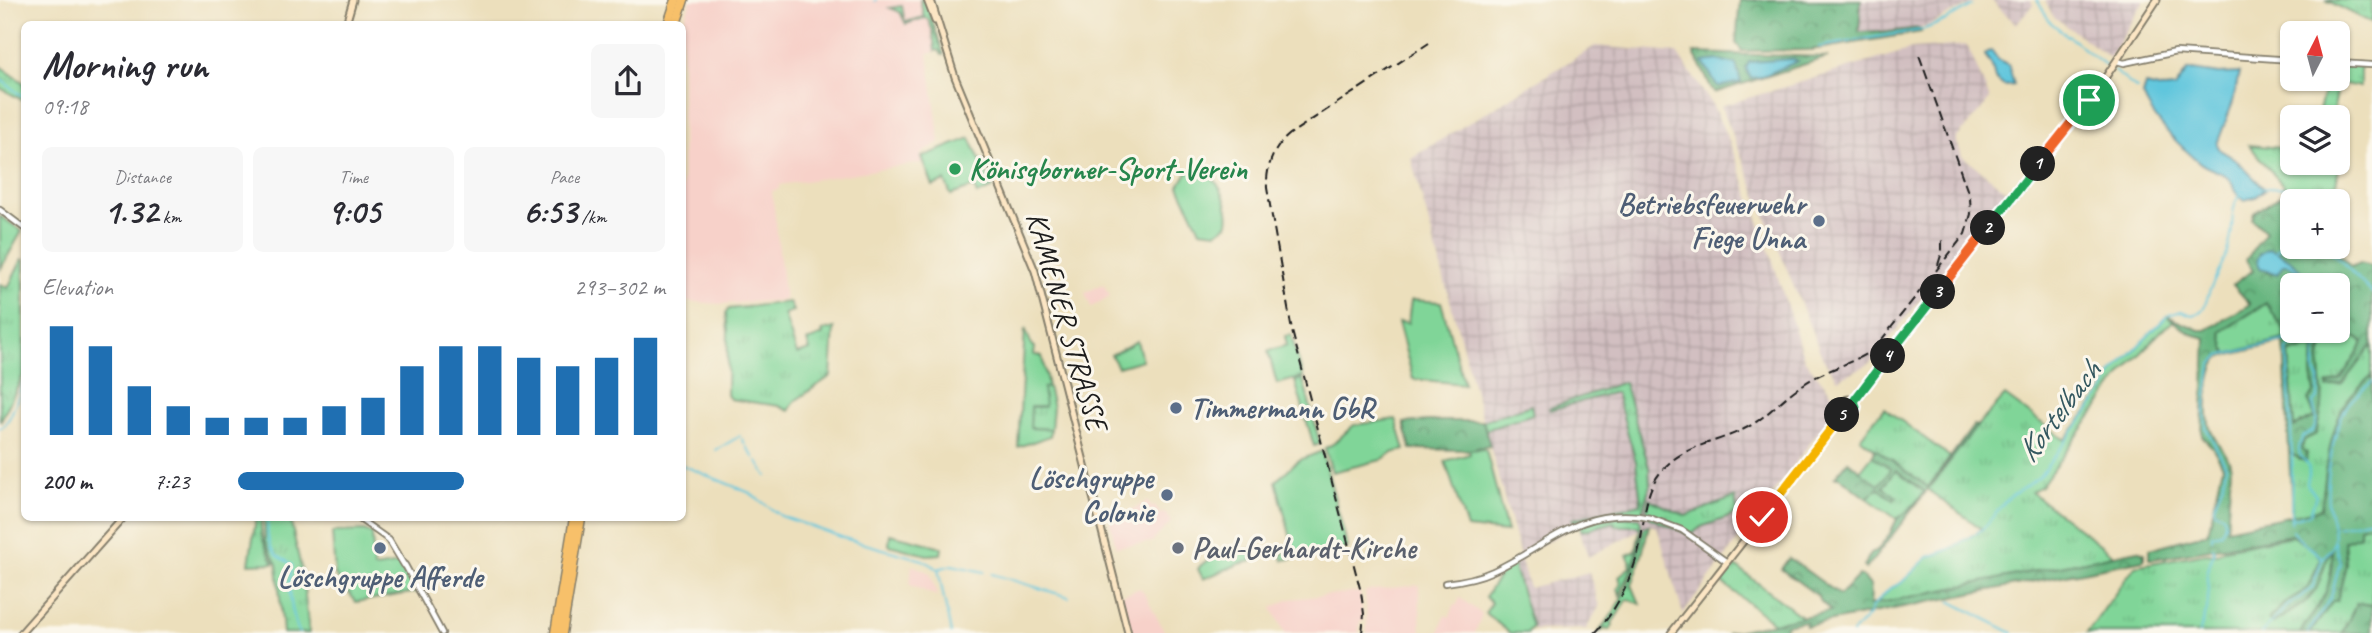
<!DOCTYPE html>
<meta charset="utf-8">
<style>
body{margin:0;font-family:Caveat,sans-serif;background:#f7f7f7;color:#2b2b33;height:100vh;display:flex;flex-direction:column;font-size:26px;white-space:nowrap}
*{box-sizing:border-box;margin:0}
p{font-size:23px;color:#7c7c81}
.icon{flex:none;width:38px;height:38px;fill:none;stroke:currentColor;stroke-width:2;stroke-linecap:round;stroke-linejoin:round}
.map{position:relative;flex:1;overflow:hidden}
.sheet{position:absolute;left:21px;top:21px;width:665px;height:500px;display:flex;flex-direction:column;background:#fff;border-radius:10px;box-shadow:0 2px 5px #0004}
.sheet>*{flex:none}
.needle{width:46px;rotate:6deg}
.controls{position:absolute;left:2280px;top:21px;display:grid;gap:14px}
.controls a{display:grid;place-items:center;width:70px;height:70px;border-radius:10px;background:#fff;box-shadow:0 2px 5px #0004;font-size:35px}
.pin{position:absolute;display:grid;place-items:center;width:60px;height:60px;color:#fff;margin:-30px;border:4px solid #fff;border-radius:50%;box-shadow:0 2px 7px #0007}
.km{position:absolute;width:35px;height:35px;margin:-18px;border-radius:50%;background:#222;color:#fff;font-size:19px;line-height:35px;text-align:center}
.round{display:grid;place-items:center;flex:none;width:74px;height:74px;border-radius:10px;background:#f7f7f7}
.summary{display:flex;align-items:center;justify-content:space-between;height:119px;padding:0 21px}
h1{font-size:38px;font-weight:700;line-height:52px}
.stats{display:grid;grid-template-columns:repeat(3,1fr);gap:10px;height:119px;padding:7px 21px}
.stats div{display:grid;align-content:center;border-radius:10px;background:#f7f7f7;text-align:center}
.stats b{font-size:35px;font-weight:700}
.stats small{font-size:19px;font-weight:400}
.stats p{font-size:19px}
.chart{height:196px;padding:14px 21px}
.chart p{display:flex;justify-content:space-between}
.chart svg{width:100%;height:126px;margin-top:7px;stroke:#1f6fb2;stroke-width:6}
ul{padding:0 21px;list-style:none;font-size:23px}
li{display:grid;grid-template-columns:112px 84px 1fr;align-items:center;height:52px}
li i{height:18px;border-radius:9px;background:#1f6fb2}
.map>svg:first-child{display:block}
</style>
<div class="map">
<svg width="2372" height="633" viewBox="0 0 2372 633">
<defs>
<pattern id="industrial-grid" width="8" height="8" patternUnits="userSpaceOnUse" patternTransform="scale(1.75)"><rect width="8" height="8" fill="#d2bfc1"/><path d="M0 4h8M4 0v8" fill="none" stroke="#b4a4a5"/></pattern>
<pattern id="grass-tufts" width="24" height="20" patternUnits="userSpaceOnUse" patternTransform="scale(1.75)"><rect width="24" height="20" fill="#80d598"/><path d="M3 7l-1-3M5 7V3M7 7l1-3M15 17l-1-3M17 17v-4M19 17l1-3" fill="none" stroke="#6eb682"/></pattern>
<pattern id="forest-crowns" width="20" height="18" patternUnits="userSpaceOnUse" patternTransform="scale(1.75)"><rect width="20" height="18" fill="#68b680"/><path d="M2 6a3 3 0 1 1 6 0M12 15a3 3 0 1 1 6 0" fill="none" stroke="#559368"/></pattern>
</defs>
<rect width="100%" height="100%" fill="#fbf7ec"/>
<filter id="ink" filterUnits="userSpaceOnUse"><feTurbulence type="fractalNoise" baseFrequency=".0143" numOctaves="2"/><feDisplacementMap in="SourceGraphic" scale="14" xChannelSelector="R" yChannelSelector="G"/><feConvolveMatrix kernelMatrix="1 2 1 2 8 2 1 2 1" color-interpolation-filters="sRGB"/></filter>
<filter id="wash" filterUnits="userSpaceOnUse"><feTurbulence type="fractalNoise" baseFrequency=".00686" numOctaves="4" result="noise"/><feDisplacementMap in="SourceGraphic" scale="28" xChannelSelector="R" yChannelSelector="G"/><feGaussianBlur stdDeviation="1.57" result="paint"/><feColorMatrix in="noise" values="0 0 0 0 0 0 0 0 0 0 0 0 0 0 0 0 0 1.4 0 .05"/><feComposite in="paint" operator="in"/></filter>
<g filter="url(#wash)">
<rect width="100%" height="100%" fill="#ecdfbc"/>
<g fill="#f7d1c9">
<polygon points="691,0 923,0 939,51 928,54 940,142 921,154 921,163 779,185 779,189 772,191 785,300 719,304 683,301 682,26"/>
<polygon points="1103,284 1110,296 1091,307 1085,293"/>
<polygon points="1148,501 1151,507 1155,506 1160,514 1165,512 1171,522 1152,542 1116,547 1110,522"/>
<polygon points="912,565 930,573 937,596 910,585"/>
<polygon points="1419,585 1421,633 1367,633 1365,591"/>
<polygon points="1140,588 1146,596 1165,633 1131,633 1120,596"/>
<polygon points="1360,592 1363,620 1360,621 1359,633 1285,633 1272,608 1289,599"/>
<polygon points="1460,598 1482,614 1475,633 1439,633 1445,615 1450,617 1454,605 1456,606"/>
</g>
<g fill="url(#industrial-grid)">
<polygon points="1861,0 1978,0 1927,26 1879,33 1879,31 1858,32"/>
<polygon points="1991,0 2031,0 2033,5 2016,24"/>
<polygon points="2045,0 2144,0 2110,58 2053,16"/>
<polygon points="1967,45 1990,99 1956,139 1962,156 2007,191 1869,364 1838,379 1823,359 1721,106 1912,49"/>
<polygon points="1595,46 1677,53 1713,106 1731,146 1766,240 1804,359 1840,403 1683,614 1657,527 1649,525 1588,557 1578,524 1520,557 1529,588 1589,572 1599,607 1586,629 1533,630 1513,561 1520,556 1411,158"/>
</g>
<g fill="url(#grass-tufts)" stroke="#4e785a" stroke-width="2">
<polygon points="920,0 925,0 944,55 942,55 939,50 935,51 933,32 928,19 924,18 906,24 900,12 890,8 902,6 905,22 924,17"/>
<polygon points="2326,0 2372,0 2372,23"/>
<polygon points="0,66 24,83 24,101 0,88"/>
<polygon points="2338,66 2360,66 2360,87 2339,83 2333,112 2342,116 2335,201 2296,201 2249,145 2292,149 2292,163 2338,163 2338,117 2317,117 2328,79 2338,79"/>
<polygon points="0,216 22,231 0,270"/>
<polygon points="22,259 24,260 24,374 0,422 0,284 8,288"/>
<polygon points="789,302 793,311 784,314 797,354 810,350 807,341 823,335 822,331 834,328 831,376 795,401 789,411 779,406 730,399 727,395 728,331 726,313 729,309"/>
<polygon points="2267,303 2284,330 2284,339 2227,354 2221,332"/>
<polygon points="2167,316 2173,322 2164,328 2122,374 2041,486 2031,492 2114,555 1876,604 1889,589 1901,583 1928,557 1950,549 1982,529 1928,490 1977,426 2005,396 2065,440 2105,389 2112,373"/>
<path d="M2341 330 2365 342 2341 379 2327 385 2342 384 2372 345V375C2365 382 2355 390 2349 398 2329 425 2326 476 2321 509L2292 516 2289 453 2306 462 2301 449 2304 440 2316 434C2317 425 2321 415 2322 406 2325 375 2307 349 2341 330Z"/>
<polygon points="2314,349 2312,374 2315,392 2308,400 2314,413 2314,417 2293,427 2289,352"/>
<polygon points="1624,382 1649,467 1650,485 1642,512 1605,513 1573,522 1572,519 1641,504 1636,462 1616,392 1550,410 1549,408"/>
<polygon points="1048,387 1053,407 1051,429 1030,428 1031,407 1042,398 1043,388"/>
<polygon points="1531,405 1533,414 1486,430 1483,421"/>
<polygon points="1884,408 1950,457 1928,488 1860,438"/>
<polygon points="1896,470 1925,492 1908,511 1897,519 1867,498 1878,488 1894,500 1896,497 1883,487"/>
<polygon points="1735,497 1738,514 1701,527 1691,535 1650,518 1647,509 1649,499 1686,516"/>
<path d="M1621 517 1640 518C1644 543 1631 571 1620 595L1618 588 1621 584 1619 576 1630 567 1629 563 1631 562 1627 555 1636 551 1640 530 1637 526H1616L1614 522 1582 531 1580 526 1596 519Z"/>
<path d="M256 518H261C260 540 264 544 274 563L249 564Z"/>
<polygon points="264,518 290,518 303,577 309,633 283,633 277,564 265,542"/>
<polygon points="2372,524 2372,605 2357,603 2342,633 2310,633 2333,601 2337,601 2346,564 2344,541 2360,527"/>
<path d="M1649 525 1642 555 1632 585 1640 604 1628 599 1612 623 1613 626 1609 630 1605 629 1598 633C1624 604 1637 566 1644 528Z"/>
<path d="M2292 536 2314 550 2321 559 2307 589 2286 602 2308 600C2321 584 2322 564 2332 548 2333 588 2323 601 2300 633H2087L2135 566 2207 553 2216 554 2224 549Z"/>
<polygon points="1733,564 1802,617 1774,623 1720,581"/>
</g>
<g fill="url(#forest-crowns)" stroke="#42694e" stroke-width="2" fill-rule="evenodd">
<polygon points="1740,0 1861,0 1859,32 1879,31 1880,33 1919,28 1921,32 1811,50 1742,51 1736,43"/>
<polygon points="1694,53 1828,57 1714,93"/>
<path d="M2288 191 2296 201H2292V247H2332L2351 267 2359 263 2372 266V345L2342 384 2327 388V385L2341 379 2364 342 2341 330C2306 349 2325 374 2322 406 2321 415 2317 425 2316 434L2304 440 2302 449 2307 453 2306 462 2289 453 2284 342 2221 357C2207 366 2206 412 2210 428 2214 443 2229 452 2231 468L2227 529 2321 509C2326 476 2329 425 2349 398 2355 390 2365 382 2372 375V524L2360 527V535L2344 541 2346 564 2337 601H2333L2310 633H2300C2323 601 2333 589 2332 549 2323 562 2323 578 2315 591 2306 605 2286 614 2273 623L2268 619 2286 602 2307 589 2321 559 2314 550 2291 535 2153 559H2149V549L2208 533 2223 466 2213 448 2202 436 2206 338 2191 334 2167 316 2199 330H2206L2250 304 2233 285 2253 270 2246 260 2266 232 2252 219 2254 213ZM2269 249 2276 251 2306 276 2288 265H2283L2272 274 2260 268ZM2292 285H2338V331H2292ZM2266 303 2284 330V339L2227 354 2221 332ZM2314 349 2312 374 2315 392 2308 400 2314 413V417L2294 427 2289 352Z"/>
<polygon points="1429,421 1483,421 1490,446 1469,450 1411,449 1404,423"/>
<polygon points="1974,425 1977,426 1866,569 1864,567 1870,554 1877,551 1889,535 1897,519 1908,511 1925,492 1896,470 1883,487 1897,497 1894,500 1878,488 1867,498 1839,477 1835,477 1848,461 1879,485 1891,469 1872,456 1876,449 1928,487"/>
<path d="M2138 550 2144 553V560L1806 626 1805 621 1785 625 1786 630 1769 633H1727L1831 611 1819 600 1818 596 1781 569 1789 558 1840 595 1859 575C1874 585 1871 589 1870 605Z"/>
<polygon points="2357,603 2372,605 2372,633 2342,633"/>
</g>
<g fill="#80d598" stroke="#4e785a" stroke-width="2">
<polygon points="970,138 993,188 977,195 974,187 951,195 945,181 933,186 922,157"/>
<path d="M1200 168C1216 173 1234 210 1227 225L1217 232 1200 230 1179 186 1187 172Z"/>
<polygon points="1411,300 1441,302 1464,384 1413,379 1398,322 1408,323"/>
<polygon points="1025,328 1032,346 1035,347 1034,355 1042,356 1048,387 1043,388 1045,407 1031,407 1030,428 1051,429 1050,436 1018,447"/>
<polygon points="1291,335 1303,377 1277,384 1268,351 1287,345 1285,336"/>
<polygon points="1137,341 1142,360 1118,367 1111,355"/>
<polygon points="1303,379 1320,444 1314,446 1295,381"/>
<polygon points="1396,419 1405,450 1392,453 1381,460 1332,472 1325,448 1333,444 1354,425"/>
<polygon points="1482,449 1486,450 1507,532 1467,528 1445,461 1470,454 1469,450"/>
<polygon points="1322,451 1348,548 1283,560 1281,554 1294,550 1276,481 1297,461"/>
<polygon points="1872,456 1891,469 1879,485 1860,471"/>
<polygon points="364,531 372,534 374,568 399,564 417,592 356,602 335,575 332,532"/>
<polygon points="890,534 938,546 942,548 941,554 927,555 889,545"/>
<path d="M1251 549 1253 561 1239 564 1203 579 1198 569C1207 554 1236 553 1251 549Z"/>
<polygon points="1513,564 1532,627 1527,633 1510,633 1485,613 1492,603 1485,597 1504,569"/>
</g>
<g fill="#60c6dd" stroke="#3e717c" stroke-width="2">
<polygon points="1992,51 1999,61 2009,66 2014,85 2004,86 1995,79 1992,66 1985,55 1987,52"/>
<polygon points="1793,59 1798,61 1761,77 1750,78 1746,68 1749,62"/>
<polygon points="1719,60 1736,64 1741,82 1718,87 1703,62"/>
<path d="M2192 70 2219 74 2239 73 2233 102 2217 144 2220 150 2235 159 2265 189 2256 197 2244 200C2235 194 2235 185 2228 178 2221 170 2208 170 2199 162 2180 146 2152 119 2143 95L2146 85 2163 89 2175 88 2187 71Z"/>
<path d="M2269 249C2282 252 2299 266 2306 277L2288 265H2283L2277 274 2260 268 2257 260 2260 254Z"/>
</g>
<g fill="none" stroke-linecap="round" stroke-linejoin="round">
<g stroke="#60c6dd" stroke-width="2">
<polyline points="2037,0 2050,22 2108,67"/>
<polyline points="875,1 876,0"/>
<polyline points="1856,40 1922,30 1945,21 1972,5"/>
<polyline points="1819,47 1853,41"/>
<polyline points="2114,71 2137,89"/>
<polyline points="0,79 18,93 24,96"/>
<polyline points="2264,188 2282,188 2294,201"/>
<polyline points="2327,247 2372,293"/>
<polyline points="2276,251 2292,237"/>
<polyline points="2312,281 2313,285"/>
<path d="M2169 315 2181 311 2192 315C2206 312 2205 303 2210 290 2219 270 2231 250 2232 227 2233 215 2232 205 2241 195"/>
<path d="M0 428C12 423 17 395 24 382"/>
<polyline points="742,439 745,444"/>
<polyline points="747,447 754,458"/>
<polyline points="716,450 740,436"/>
<polyline points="757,461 767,476"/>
<polyline points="682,465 750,493 781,516 847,539 923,560 938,569 951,633"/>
<path d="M268 518C267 532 266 545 278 556 282 559 288 561 292 565 292 573 289 581 290 589 290 605 294 619 299 633"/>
<path d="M2291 519 2310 514 2316 495 2307 485C2307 481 2308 478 2309 474 2310 455 2291 461 2303 436L2313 431C2319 417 2315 415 2313 403L2318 397 2319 380 2315 372V353L2320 339"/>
<path d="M2291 524 2292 452 2287 350 2294 343C2304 346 2316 345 2322 336"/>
<polyline points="2337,527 2372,519"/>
<path d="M2292 531C2298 541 2313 548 2322 558"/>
<polyline points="2212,539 2212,535 2221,533 2225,524 2224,516 2215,511 2214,507 2224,480 2226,466 2206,428 2205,411 2211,365 2220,356 2324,331"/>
<path d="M2332 547C2337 534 2330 518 2328 504 2326 478 2333 426 2348 405 2354 396 2364 389 2372 382"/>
<polyline points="938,569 952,565 984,572"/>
<polyline points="992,574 1069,597"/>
<polyline points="1950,601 2013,633"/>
<polyline points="1852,633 1869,615 1872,607 1889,589 1901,583 1928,557 1950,549 1983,529 2006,500 2039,477 2105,389 2112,373 2167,316"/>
<polyline points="2199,633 2207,610 2209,589 2207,570 2214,553 2213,547"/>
<polyline points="2261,633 2286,607 2312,589 2322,559 2331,549"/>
<polyline points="2308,633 2331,597 2340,562 2334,542"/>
</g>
</g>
</g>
<g filter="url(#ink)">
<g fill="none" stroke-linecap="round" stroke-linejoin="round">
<g stroke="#847e6c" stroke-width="8">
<g id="tertiary">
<polyline points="2117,61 2124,63 2176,52 2292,60"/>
<polyline points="2338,63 2372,65"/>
<polyline points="0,210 24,228"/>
<polyline points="358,518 389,540 404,565"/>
<polyline points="1650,518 1682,530 1727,562"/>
<polyline points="405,565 442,633"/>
<path d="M1445 583C1462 581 1478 578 1493 571 1545 548 1576 509 1638 516"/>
</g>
</g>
<g stroke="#847e6c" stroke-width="9">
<g id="secondary">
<polyline points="927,0 935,21"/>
<polyline points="931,0 955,77 1035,271 1128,633"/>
<polyline points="346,24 353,0"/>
<circle cx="1849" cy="406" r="7"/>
<polyline points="1854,401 2095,93 2157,0"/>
<polyline points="21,633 123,518"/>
<polyline points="1671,633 1846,411"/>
</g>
</g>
<g stroke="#847e6c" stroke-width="11">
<g id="motorway">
<polyline points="668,24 676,0"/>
<polyline points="676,24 684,0"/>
<polyline points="555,633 574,518"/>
<polyline points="562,633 581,518"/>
</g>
</g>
<use href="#tertiary" stroke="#fff" stroke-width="4.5"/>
<use href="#secondary" stroke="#fce6c4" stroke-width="5"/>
<use href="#motorway" stroke="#f7c06b" stroke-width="8"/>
<g stroke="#1c1c1c" stroke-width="2" stroke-dasharray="10 5" stroke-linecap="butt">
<polyline points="1938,265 1942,252 1942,237"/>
<path d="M1362 633 1364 614 1361 592 1292 331 1267 188C1266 166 1273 148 1290 134L1429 43"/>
<path d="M1595 633C1618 609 1633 576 1640 544 1645 519 1644 493 1660 473 1681 445 1715 444 1744 429 1767 418 1782 397 1804 384 1826 369 1853 364 1875 348L1965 234 1971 214 1970 198 1918 52"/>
</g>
<g stroke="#847e6c" stroke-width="8" stroke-linecap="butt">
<polyline id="tertiary-bridge" points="1638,516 1650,518"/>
</g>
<use href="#tertiary-bridge" stroke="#fff" stroke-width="4.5"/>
</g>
</g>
<g fill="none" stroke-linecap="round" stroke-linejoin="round" filter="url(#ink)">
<g stroke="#fff" stroke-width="14">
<polyline id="split-1" points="2038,164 2089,100"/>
</g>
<g stroke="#fff" stroke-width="14">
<polyline id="split-2" points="1988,228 2038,164"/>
</g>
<g stroke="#fff" stroke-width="14">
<polyline id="split-3" points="1938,292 1988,228"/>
</g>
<g stroke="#fff" stroke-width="14">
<polyline id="split-4" points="1888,356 1938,292"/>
</g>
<g stroke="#fff" stroke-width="14">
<polyline id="split-5" points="1842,415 1846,411 1854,411 1856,407 1854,401 1888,356"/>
</g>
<g stroke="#fff" stroke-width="14">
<polyline id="split-6" points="1792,479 1842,415"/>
</g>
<g stroke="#fff" stroke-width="14">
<polyline id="split-7" points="1762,517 1792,479"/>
</g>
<use href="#split-1" stroke="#f0652b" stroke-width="9"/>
<use href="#split-2" stroke="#22a559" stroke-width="9"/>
<use href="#split-3" stroke="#f0652b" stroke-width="9"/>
<use href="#split-4" stroke="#22a559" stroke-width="9"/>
<use href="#split-5" stroke="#22a559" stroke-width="9"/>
<use href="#split-6" stroke="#f5b400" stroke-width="9"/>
<use href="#split-7" stroke="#f5b400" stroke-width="9"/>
</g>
<circle fill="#2e9e5b" stroke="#fbf7ec" stroke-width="2.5" cx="955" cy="169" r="7"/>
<g fill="#5c6f8a" stroke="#fbf7ec" stroke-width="2.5">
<circle cx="1819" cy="221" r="7"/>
<circle cx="1176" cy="408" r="7"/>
<circle cx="1167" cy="495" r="7"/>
<circle cx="380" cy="548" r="7"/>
</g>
<circle fill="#6b7280" stroke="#fbf7ec" stroke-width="2.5" cx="1178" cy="548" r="7"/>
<g text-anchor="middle" stroke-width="6" stroke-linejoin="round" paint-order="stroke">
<g font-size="30" font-weight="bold" fill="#27864d" stroke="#fbf7ec" text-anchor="start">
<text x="969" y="179">Könisgborner-Sport-Verein</text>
</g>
<g font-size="30" font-weight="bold" fill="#4e5e75" stroke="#fbf7ec" text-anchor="end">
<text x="1805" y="214">Betriebsfeuerwehr<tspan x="1805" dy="34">Fiege Unna</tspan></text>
<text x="1190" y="418" text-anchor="start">Timmermann GbR</text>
<text x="1153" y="488">Löschgruppe<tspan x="1153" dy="34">Colonie</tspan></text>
<text x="380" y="587" text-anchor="middle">Löschgruppe Afferde</text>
</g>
<g font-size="30" fill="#1c1c1c" stroke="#fbf7ec">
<text transform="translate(1067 321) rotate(74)" y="10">KAMENER STRASSE</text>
</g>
<g font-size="30" font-weight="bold" fill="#5b616d" stroke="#fbf7ec" text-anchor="start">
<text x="1192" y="558">Paul-Gerhardt-Kirche</text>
</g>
<g font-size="32" font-style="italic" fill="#345860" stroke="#fbf7ec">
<text transform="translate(2058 411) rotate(-53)" y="11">Kortelbach</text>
</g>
</g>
</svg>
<div class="controls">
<a><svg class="needle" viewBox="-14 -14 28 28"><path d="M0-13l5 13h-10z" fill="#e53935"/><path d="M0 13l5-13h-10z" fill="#7c7c81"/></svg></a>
<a><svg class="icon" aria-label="layers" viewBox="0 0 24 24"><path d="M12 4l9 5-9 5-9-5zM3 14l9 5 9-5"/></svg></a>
<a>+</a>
<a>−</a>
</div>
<div class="pin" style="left:2089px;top:100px;background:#1e9e55"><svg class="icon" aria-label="arrive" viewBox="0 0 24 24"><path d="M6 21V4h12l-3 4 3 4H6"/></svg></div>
<div class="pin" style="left:1762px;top:517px;background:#d93025"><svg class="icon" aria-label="check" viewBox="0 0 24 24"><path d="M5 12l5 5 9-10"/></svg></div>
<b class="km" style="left:2038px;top:164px">1</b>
<b class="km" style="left:1988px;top:228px">2</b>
<b class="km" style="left:1938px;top:292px">3</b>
<b class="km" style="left:1888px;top:356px">4</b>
<b class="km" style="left:1842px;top:415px">5</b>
<section class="sheet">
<div class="summary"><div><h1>Morning run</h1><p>09:18</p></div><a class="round"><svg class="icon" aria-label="share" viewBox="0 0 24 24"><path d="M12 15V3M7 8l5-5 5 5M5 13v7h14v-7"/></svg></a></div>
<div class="stats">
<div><p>Distance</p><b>1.32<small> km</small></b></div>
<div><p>Time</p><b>9:05</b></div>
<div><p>Pace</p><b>6:53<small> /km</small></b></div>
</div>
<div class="chart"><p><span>Elevation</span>293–302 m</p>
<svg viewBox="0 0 160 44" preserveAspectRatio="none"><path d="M5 44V6M15 44V13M25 44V27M35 44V34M45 44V38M55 44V38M65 44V38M75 44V34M85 44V31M95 44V20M105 44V13M115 44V13M125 44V17M135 44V20M145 44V17M155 44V10"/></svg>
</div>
<ul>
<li><b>200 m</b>7:23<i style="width:53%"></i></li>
</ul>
</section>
</div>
